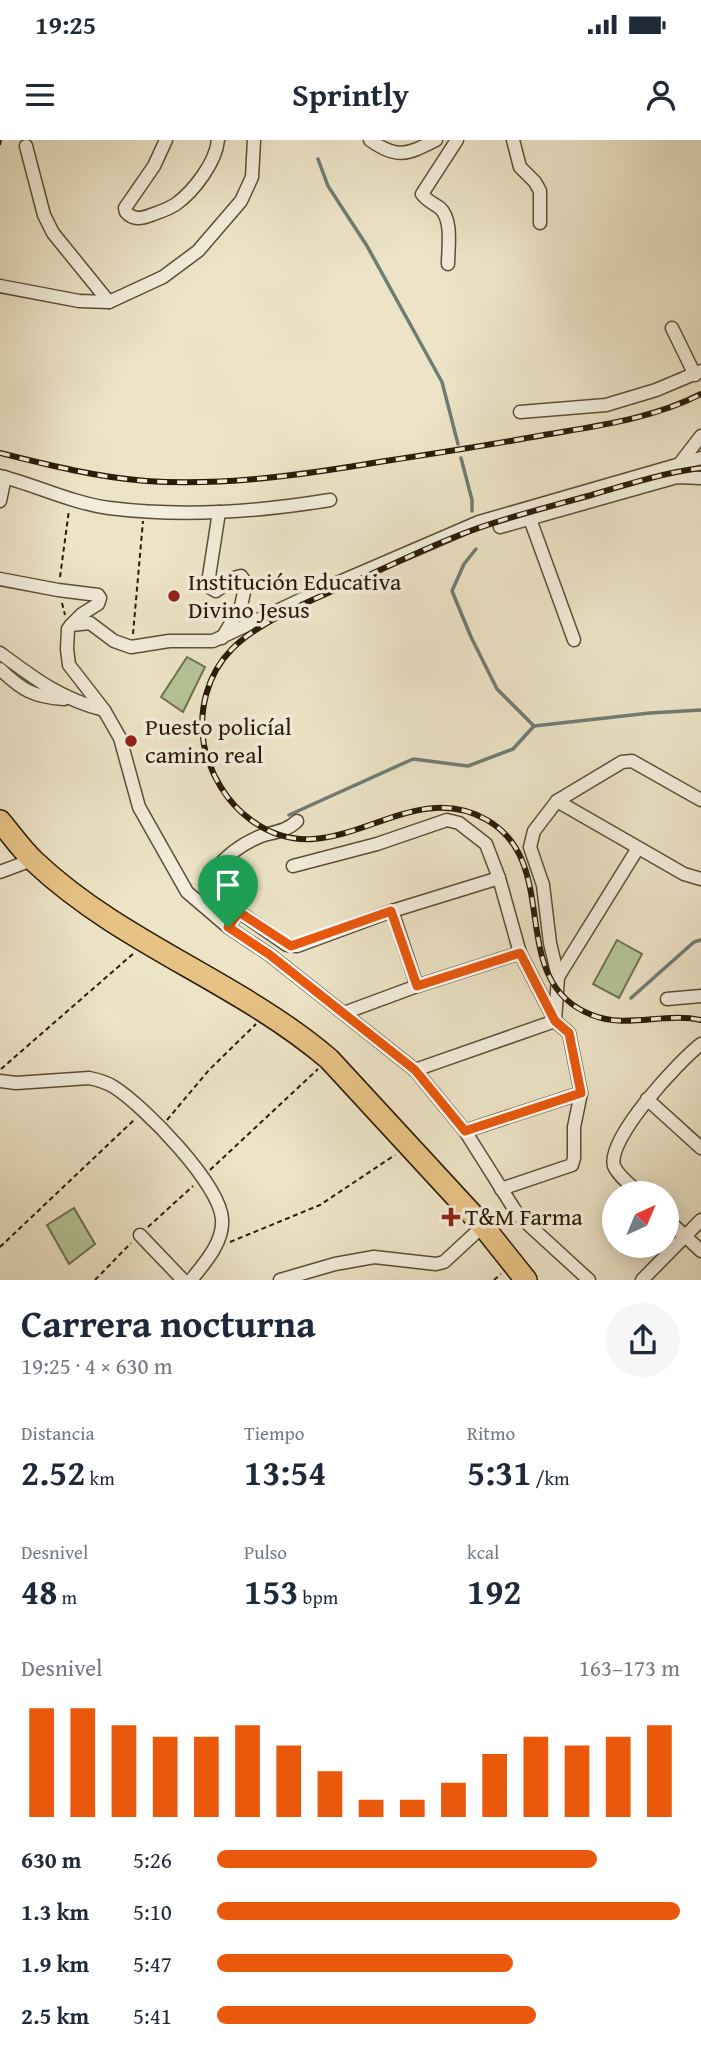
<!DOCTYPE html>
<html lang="es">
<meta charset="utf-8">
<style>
body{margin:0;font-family:"Gentium Book Plus",serif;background:#f6f6f7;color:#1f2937;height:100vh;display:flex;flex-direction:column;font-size:26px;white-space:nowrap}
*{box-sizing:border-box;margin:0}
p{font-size:23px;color:#747a83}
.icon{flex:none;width:38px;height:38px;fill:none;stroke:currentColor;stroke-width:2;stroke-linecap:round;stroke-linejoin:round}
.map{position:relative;height:1140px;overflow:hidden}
.side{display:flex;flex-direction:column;background:#fff;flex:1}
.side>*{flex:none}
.needle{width:46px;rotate:44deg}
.fabs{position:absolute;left:602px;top:1041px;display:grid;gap:14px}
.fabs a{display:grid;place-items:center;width:77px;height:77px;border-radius:50%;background:#fff;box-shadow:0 4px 18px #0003;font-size:35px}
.pin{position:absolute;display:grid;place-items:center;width:60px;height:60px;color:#fff;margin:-72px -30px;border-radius:50% 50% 50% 0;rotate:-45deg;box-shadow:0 0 7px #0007}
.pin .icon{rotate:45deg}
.round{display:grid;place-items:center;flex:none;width:74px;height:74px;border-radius:37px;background:#f6f6f7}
.headline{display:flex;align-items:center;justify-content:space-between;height:119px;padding:0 21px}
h1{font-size:38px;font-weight:700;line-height:52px}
.metrics{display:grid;grid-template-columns:repeat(3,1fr);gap:10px;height:119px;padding:7px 21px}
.metrics div{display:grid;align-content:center}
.metrics b{font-size:35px;font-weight:700}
.metrics small{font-size:19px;font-weight:400}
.metrics p{font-size:19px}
.chart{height:196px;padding:14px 21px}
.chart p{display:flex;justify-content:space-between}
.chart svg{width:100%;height:126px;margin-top:7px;stroke:#ea580c;stroke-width:6}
ul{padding:0 21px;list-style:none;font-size:23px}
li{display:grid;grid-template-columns:112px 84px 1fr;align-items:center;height:52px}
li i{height:18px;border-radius:9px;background:#ea580c}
.status{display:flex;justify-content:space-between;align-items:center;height:49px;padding:0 35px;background:#fff;direction:ltr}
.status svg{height:19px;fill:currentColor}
header{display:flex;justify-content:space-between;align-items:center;height:91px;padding:0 21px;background:#fff;font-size:32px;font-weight:700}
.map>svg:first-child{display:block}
</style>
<div class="status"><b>19:25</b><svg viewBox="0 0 49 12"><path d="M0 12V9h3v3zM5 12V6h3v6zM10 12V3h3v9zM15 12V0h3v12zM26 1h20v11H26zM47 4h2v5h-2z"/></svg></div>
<header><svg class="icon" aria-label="menu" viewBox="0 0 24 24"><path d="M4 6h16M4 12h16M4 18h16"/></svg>Sprintly<svg class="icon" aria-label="person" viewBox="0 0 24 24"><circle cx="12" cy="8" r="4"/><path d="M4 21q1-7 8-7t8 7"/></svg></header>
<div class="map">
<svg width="701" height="1140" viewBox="0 0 701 1140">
<rect width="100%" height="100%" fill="#ede4c7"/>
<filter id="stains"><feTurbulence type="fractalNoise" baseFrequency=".00286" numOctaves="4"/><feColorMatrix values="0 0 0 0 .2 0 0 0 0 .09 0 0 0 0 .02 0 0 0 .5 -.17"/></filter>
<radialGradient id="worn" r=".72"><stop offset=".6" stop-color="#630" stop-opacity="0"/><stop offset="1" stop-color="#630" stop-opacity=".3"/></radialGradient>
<g fill="#b5c598" stroke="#70704f" stroke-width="2">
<polygon points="187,517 205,527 183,572 161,557"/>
<polygon points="617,800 642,814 619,858 593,844"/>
<polygon points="74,1068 95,1104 69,1124 47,1085"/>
</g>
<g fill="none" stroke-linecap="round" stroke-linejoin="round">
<g stroke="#6f7c74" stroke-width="3.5">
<polyline points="318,19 328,46 367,106 442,242 458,304"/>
<polyline points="461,318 472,360 472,371"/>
<polyline points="476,409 464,424 452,451 471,497 497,549 534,586"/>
<polyline points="289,675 413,619 468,626 513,609 534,586 650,573 701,570"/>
<polyline points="631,858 694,802 701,800"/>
</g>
<g stroke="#5c4e36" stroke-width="15">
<g id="street">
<path d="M166 0 154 26 125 68 126 72C133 80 141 79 151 75 159 72 169 69 176 64 194 51 216 22 218 0"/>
<path d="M370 0C398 20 408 14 436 0"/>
<polyline points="513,0 520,27 535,42 540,51 540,83"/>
<polyline points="26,6 44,75 53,93 109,162"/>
<path d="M448 124C448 108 453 80 440 68 433 63 427 61 422 54L457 0"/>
<polyline points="0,146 79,161 109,162 163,137 198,111 241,61 252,37 254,0"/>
<polyline points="672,188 695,235"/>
<polyline points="520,272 606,265 656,250 701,231"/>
<polyline points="681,322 701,296"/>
<path d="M0 336C36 345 72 363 109 368 181 377 258 372 330 360"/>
<polyline points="0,361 5,337"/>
<polyline points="219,372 208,443 209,447 216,451 234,438 241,436 246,443 241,466 222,498"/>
<polyline points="530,379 574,500"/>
<polyline points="500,387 677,337 701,338"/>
<polyline points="0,439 58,450 98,455 100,458 98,464 82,474 71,485"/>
<path d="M0 513C35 539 61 559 104 570"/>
<path d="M0 529C22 550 33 557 64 559"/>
<polyline points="557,661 684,734 701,739"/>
<polyline points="293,726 377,704 447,680 459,683 486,704 499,738 520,813 555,881 569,893 581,953 574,987 574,1018 572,1025 501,1049"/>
<polyline points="0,732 32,720"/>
<polyline points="392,771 417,846"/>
<path d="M239 772C226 761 213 747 216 729 227 715 244 703 261 696 274 692 287 691 297 681"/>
<polyline points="228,787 239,772 287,805 297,806 392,771 499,738"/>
<polyline points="558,837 550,803 543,745 530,707 534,691 557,661 622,622 632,621 701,660"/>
<polyline points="667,859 701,856"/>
<polyline points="344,873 417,846 520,813"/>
<polyline points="555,881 558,837 638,708"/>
<polyline points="415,930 555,881"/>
<path d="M0 941 16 943 89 938C99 940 106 942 114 947 144 966 220 1044 222 1079 224 1102 204 1124 191 1140"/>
<polyline points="647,959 701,1008"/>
<polyline points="465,991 581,953"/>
<path d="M640 1054C632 1046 618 1036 614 1026 606 999 680 920 701 904"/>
<polyline points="667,1079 701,1111"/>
<polyline points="140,1095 183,1140"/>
<polyline points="280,1140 335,1124 374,1117 436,1124 444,1122 483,1086"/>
<polyline points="589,1140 518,1075 465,991 415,930 270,815 228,787 187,752 139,667 120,598 104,570 69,525 67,509 68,489 71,485 90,483 114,501 131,507 169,501 213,501 328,447 479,382 701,318"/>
<polyline points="642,1140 701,1080"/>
</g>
</g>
<g stroke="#2b1c06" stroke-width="24">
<path id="highway" d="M0 681C11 694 22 710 35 722 122 804 239 842 329 919L483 1086 526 1140"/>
</g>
<g stroke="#2b1c06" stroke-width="2" stroke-dasharray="5 3.5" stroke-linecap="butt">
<polyline points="0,5 1,0"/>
<polyline points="60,437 69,370"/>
<polyline points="62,463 65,475"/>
<polyline points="133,494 143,381"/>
<polyline points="1,929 134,813"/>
<polyline points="167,980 209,930 256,884"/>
<polyline points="210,1030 318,929"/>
<polyline points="148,1087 193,1046"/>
<polyline points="230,1102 320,1065 395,1015"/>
<polyline points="0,1107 134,980"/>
<polyline points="95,1140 131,1103"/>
<polyline points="494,1140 501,1134"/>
</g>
<use href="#street" stroke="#f3eddb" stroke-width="12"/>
<use href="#highway" stroke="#e6c284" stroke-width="21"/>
<g stroke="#2b1c06" stroke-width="6">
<g id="rail">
<path d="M0 313C48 325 96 337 146 341 225 346 302 335 379 322 425 315 470 308 516 300 577 288 645 283 701 254"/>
<path d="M701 328C662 333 625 345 588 356 548 367 508 377 470 391 429 406 390 426 351 443 315 459 259 481 232 509 207 534 198 571 204 605 210 634 227 663 251 680 333 741 405 633 487 680 564 724 504 841 592 875 626 889 665 872 701 880"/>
</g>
</g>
<use href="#rail" stroke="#f3eddb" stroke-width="3.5" stroke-dasharray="10" stroke-linecap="butt"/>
</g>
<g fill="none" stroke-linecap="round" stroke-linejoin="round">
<g stroke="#fff" stroke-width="14">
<polygon id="route" points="391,771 417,846 520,813 555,881 569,893 581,953 465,991 415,930 270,815 228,787 239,772 291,806"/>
</g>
<use href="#route" stroke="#ea580c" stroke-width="9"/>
</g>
<g fill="#8f2418" stroke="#f3eddb" stroke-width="2.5">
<circle cx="174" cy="456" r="7"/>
<circle cx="131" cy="601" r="7"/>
<path d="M447.5 1066.5h7v7h7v7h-7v7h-7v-7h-7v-7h7z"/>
</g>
<g text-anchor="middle" stroke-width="7" stroke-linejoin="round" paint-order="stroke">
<g font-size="24" fill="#2b1c06" stroke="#f3eddb" text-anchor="start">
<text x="188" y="450">Institución Educativa<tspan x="188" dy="28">Divino Jesus</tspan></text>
<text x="145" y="595">Puesto policíal<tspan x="145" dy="28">camino real</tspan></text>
<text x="465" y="1085">T&amp;M Farma</text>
</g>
</g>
<rect width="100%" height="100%" filter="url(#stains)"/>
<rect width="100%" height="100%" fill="url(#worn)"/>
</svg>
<div class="fabs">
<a><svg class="needle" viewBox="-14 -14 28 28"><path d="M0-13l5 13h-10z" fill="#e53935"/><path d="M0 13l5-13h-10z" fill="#747a83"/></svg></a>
</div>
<div class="pin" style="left:228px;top:787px;background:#1e9e55"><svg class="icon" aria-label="arrive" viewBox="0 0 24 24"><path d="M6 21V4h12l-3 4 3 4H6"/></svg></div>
</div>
<section class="side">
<div class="headline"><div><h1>Carrera nocturna</h1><p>19:25 · 4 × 630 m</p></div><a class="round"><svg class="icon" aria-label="share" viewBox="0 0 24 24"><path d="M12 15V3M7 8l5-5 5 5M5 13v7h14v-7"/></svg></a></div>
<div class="metrics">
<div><p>Distancia</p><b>2.52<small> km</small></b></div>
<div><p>Tiempo</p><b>13:54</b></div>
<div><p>Ritmo</p><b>5:31<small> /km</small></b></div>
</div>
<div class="metrics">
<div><p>Desnivel</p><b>48<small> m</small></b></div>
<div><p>Pulso</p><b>153<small> bpm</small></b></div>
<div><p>kcal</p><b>192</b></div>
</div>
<div class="chart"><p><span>Desnivel</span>163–173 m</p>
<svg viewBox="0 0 160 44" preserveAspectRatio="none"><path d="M5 44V6M15 44V6M25 44V12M35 44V16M45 44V16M55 44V12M65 44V19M75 44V28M85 44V38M95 44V38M105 44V32M115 44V22M125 44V16M135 44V19M145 44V16M155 44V12"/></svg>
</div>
<ul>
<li><b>630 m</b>5:26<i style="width:82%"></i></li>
<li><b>1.3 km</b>5:10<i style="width:100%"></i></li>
<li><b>1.9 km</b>5:47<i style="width:64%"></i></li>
<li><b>2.5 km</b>5:41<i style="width:69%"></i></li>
</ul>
</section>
